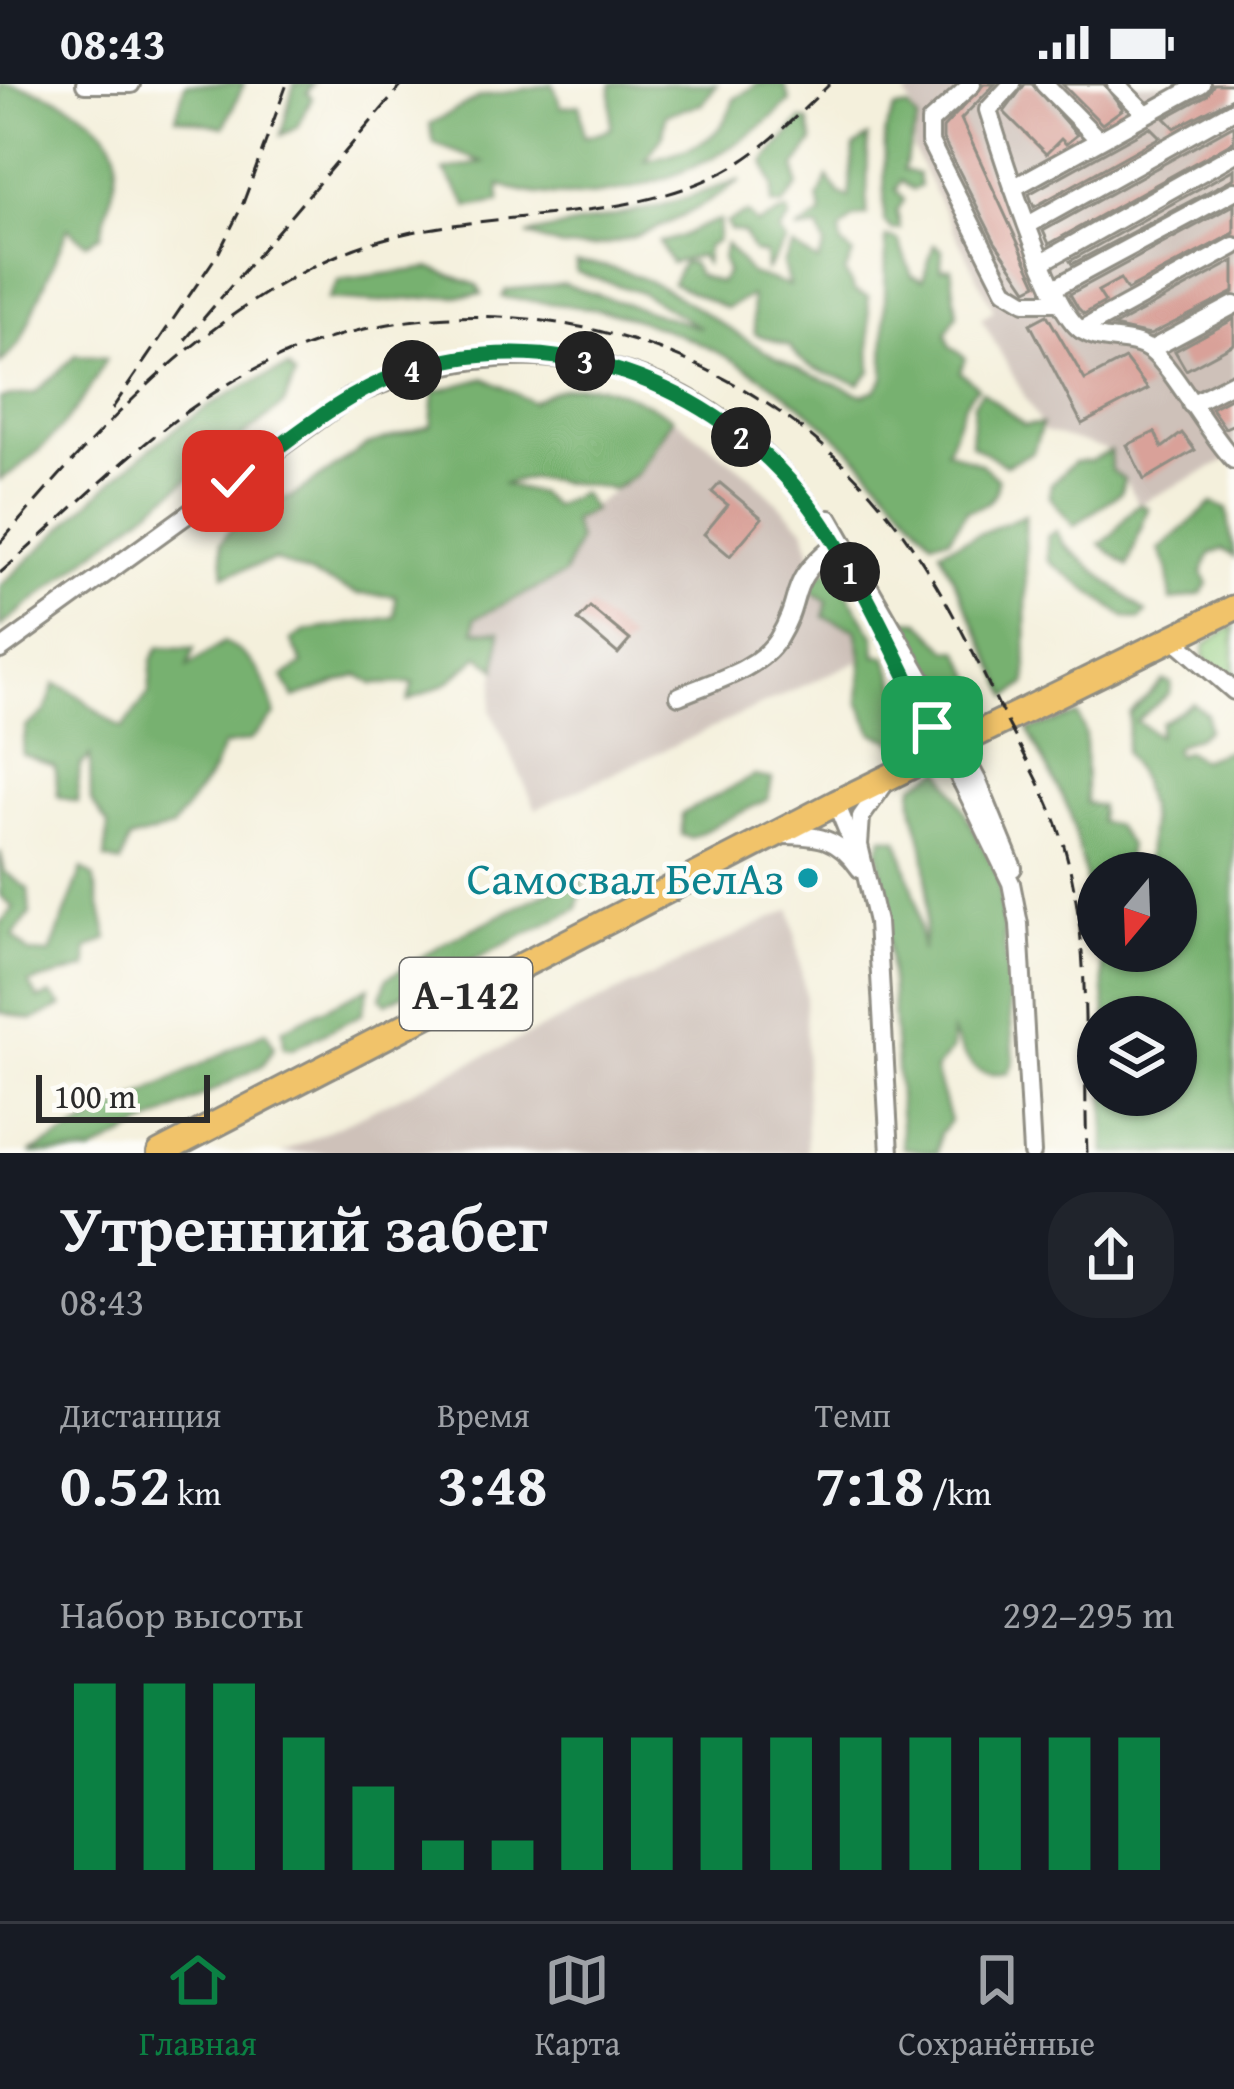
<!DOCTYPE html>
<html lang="ru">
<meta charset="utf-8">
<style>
body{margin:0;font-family:"Gentium Book Plus",serif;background:#20242c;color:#f1f3f6;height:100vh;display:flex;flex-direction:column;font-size:45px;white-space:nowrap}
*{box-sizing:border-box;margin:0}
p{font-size:39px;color:#9ea1a6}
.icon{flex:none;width:66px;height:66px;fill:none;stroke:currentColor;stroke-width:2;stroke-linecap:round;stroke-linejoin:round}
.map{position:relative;height:1069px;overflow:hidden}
.panel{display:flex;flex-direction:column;background:#171b24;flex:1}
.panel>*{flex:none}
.needle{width:78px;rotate:199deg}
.buttons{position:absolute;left:1077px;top:768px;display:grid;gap:24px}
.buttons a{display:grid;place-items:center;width:120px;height:120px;border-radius:50%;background:#171b24;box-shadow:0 3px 9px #0004;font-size:60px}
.scale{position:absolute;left:36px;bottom:30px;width:174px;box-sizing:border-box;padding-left:12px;border:6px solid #2b2b2b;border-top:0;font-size:33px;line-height:42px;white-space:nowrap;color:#2b2b2b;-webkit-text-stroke:9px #fdfcf7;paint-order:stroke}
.pin{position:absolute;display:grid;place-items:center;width:102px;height:102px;color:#fff;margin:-51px;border-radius:24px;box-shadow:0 6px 18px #0006}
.km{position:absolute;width:60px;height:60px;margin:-30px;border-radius:50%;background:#222;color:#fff;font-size:33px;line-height:60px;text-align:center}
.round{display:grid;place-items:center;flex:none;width:126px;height:126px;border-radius:48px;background:#20242c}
.headline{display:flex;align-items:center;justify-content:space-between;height:204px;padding:0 60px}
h1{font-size:66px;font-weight:600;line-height:90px}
.metrics{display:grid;grid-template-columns:repeat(3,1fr);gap:18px;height:204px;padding:12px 60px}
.metrics div{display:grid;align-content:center}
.metrics b{font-size:60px;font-weight:600}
.metrics small{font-size:33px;font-weight:400}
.metrics p{font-size:33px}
.chart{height:336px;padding:24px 60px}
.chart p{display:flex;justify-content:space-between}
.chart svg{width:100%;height:216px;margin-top:12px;stroke:#0b8043;stroke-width:6}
.status{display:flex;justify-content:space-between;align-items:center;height:84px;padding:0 60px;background:#171b24;direction:ltr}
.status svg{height:33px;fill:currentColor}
.tab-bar{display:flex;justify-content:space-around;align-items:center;height:168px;border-top:3px solid #363941;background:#171b24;font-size:33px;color:#9ea1a6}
.tab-bar a{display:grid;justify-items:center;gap:6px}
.tab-bar .current{color:#0b8043}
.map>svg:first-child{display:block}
</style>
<div class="status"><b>08:43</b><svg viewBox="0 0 49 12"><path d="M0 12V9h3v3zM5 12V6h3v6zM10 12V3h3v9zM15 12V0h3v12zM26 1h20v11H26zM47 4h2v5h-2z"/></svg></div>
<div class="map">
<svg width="1234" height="1069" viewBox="0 0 1234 1069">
<rect width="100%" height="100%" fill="#fdfcf7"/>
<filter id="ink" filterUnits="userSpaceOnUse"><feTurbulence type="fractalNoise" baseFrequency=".00833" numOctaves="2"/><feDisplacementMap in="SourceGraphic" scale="24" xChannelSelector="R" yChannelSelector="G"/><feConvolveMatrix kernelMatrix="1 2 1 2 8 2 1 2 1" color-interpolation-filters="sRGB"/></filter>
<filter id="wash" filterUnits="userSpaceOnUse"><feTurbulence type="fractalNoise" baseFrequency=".004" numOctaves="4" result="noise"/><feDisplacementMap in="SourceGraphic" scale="48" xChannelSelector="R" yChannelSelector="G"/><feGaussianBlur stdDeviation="2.7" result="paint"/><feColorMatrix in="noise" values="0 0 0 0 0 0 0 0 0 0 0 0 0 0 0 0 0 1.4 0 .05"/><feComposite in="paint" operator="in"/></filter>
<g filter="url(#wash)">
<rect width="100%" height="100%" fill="#f4f0dc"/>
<g fill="#cec1b9">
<polygon points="919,0 1234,0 1234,373 1139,420 1124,395 1111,386 1110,367 1044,347 981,234 994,226 913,65 918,36 906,12"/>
<polygon points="673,333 749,391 804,444 817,490 808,504 827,517 824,533 856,545 862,575 536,725 491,627 500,548 474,547 474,534 564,491 571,437 638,390"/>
<polygon points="791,825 805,909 807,1069 282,1069"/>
</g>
<polygon fill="#94ce82" stroke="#607c56" stroke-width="3" points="1234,541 1234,595 1222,595 1204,573 1205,561"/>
<g fill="#77b170" stroke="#516e4e" stroke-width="3">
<path d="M0 0C37 0 106 30 116 68 121 90 105 128 101 151L86 159 68 144 20 259 0 280Z"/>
<polygon points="185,0 244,0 224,43 176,33"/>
<polygon points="294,0 313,0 307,9 312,14 298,43 281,51"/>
<path d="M553 0 561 23 580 21 584 53 611 45V0H717L702 20 666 30 663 51 645 77C689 64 719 63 734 15L758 0H784L790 17C719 87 599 134 500 101L499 118 469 123 444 87 483 78 434 60 430 40 480 13Z"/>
<polygon points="908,23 918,36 903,86 918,90 920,102 913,106 901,97 896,106 904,116 897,127 900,145 893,146 884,138 885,48 895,25"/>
<polygon points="801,36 808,37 813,58 795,83 798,102 782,122 772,120 773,103 764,78"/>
<path d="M868 53 867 131 853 134 840 147 842 161 853 170 845 189 855 208 868 213 871 287 859 300C835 291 801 286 790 262L755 250 751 212 726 224 672 199 682 179H692L698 191 720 199 727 188 722 174 726 160 751 190 789 202 783 180 793 162 818 178 825 162 818 144 796 147 822 131 818 114 828 93 839 110 849 114 854 63Z"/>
<path d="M741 96C698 128 620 169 564 163 552 161 538 154 527 151L657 123Z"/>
<polygon points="787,127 790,134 779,148 786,158 766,186 765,170 753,168 744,149 730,146 726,139 747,129 757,140"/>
<path d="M720 136 717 157 707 163 705 179 700 172 671 179 659 158C684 155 698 141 720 136Z"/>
<path d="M886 153 898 156 912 192 923 196 934 160 942 166 941 185 951 184 957 230 946 249 950 262 965 274 960 288 978 303C959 318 958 346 946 366L981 380 998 395C997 416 986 422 967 426L949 454 932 456C839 347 772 277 631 234 589 221 545 220 502 213L506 206 564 200 701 244 642 209 576 188V179C653 181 713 240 777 274 804 289 834 300 863 311L876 306 884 294Z"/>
<polygon points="431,184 477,201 482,210 373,218 328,215 339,196"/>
<path d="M76 271 106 274C84 322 46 368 0 396V314L35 309Z"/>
<path d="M288 284 295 292 284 320 0 543V502C89 423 173 323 288 284Z"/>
<path d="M485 294 532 318C584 286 623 306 673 333L637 390 614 405 532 394 502 400 538 409 553 422 581 409 593 426 572 437 578 457 564 491 475 534 474 547 500 548 497 585 479 572 447 599 408 617 413 599 373 600 359 591 294 614 283 593 303 580 291 556 306 547 395 533 396 512 357 510 275 476 224 491 221 458 248 423 292 413 367 361 431 341 434 308Z"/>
<polygon points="982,307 1024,341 1042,340 1033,368 1006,381 971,360 974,319"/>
<polygon points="1110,367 1111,386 1124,395 1121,408 1074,442 1050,413 1051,400 1074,378 1090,377"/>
<polygon points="1212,419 1227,425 1234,473 1223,465 1210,470 1202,489 1208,500 1201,510 1171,517 1168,485 1159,466"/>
<path d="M1139 420 1148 424 1128 482 1100 460C1119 450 1121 433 1139 420Z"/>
<polygon points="1025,431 1027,599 1009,613 940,466"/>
<polygon points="1056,447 1064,461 1146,529 1140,536 1125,533 1048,477 1047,452"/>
<polygon points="832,485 875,553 876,572 886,572 909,631 927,657 902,669 890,655 873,649 859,617 862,575 856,545 824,533 827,517 807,504 817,490"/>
<polygon points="904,536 920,537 948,566 959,566 991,626 987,640 969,648 959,643"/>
<path d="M224 558C255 572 269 600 275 631L251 656 223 662 213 687 172 744 129 756 121 779 105 775 108 741 91 717 90 672 80 682 77 718 58 712 55 682 22 670 26 643 45 628 55 600C84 609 95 631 123 644L149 609 152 576 159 563 194 564 188 582Z"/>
<path d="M1163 597 1171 599 1170 609 1136 637 1158 652 1161 639 1193 619 1207 630 1208 645C1197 657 1183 654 1174 665L1177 671 1186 667 1200 676 1234 664V1069H1105V1011H1176V933H1106L1101 867H1176V789H1146L1150 737 1141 697 1125 668 1130 630Z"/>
<polygon points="1078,631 1085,648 1086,719 1100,722 1100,738 1115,741 1129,761 1124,789 1098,789 1098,848 1070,728 1028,646"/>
<path d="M942 685 999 793 1014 976 1009 989C973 996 967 976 952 949V966L935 986 950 1037 940 1049 937 1069 903 1064C894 964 892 865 878 766L883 753 898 755 917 819 922 867C927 832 930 803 924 768 921 743 909 727 914 701Z"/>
<polygon points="754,692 772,695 768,715 690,754 682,751 682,730"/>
<polygon points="0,767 5,788 28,805 30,830 13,852 30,869 50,870 82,785 93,792 108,855 87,865 87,884 29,899 38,915 51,911 62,922 33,936 0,928 0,839 14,824 0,812"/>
<polygon points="572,796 584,798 577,825 386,919 381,913 387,894 446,858"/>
<polygon points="369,903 362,930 292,965 284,964 283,945"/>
<polygon points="266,947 274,963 263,981 91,1069 30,1069"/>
</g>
<g id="blocks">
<g fill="#d9a199">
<polygon points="984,0 995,0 961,35 1037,200 1027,205 995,158 943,55 943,44"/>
<polygon points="1025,0 1032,0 1077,51 1066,60 1061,55 1046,70 1004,28"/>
<polygon points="1062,0 1104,0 1123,25 1102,40"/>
<polygon points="1214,0 1234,0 1234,13 1175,44 1165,34 1207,11"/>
<polygon points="1234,41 1234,57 1049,160 1043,147"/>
<polygon points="1150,43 1160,53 1034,123 1029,110"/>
<polygon points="1234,85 1234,94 1072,180 1070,177"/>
<polygon points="1234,121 1234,149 1127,206 1120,195 1098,207 1105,218 1084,230 1078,224 1070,210"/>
<polygon points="1234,177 1234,208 1150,251 1113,243"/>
<polygon points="1047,231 1085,296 1125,275 1148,305 1082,340 1030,240"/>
<polygon points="1234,235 1234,260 1186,286 1175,267"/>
<polygon points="1234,312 1234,340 1225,344 1211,324"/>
<polygon points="1155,348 1162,364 1182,349 1195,366 1144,396 1127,361"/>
<polygon points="720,399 762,434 730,472 704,450 728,421 712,408"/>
<polygon points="590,523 630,556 618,570 578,536"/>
</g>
</g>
</g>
<g filter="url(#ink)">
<use href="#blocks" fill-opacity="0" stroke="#908e84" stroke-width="3"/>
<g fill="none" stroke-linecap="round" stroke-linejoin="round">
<g stroke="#908e84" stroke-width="22">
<g id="minor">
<polyline points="85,0 131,0"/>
<polyline points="972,0 930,38 930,58 1005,206 1025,218 1058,218"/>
<path d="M1012 0 988 26C1001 68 1050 224 1080 245 1102 261 1129 251 1150 266 1173 283 1207 348 1234 376"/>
<polyline points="1044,0 1098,55"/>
<polyline points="1116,0 1145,29"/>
<polyline points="1013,104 1201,0"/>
<polyline points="1028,141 1234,26"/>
<polyline points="1044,177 1234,70"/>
<polyline points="1052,205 1234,107"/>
<polyline points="1081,246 1234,162"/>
<polyline points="1150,266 1234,221"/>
<polyline points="1191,320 1234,298"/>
<polyline points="830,435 946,637"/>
<polyline points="1174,555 1234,607"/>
<path d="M0 566 350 313C519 237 691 267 808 419 859 485 893 569 932 643"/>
<path d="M679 612C711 598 759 586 778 555 806 509 783 502 835 460"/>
<polyline points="977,696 1013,784"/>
<polyline points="963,700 1011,799 1019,840 1032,1069"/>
<polyline points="883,702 861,733 859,761 877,838 890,1069"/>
<polyline points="836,719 856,768"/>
<path d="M780 751C818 751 838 753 860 785"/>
</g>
</g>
<g stroke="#908e84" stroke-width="30">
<polyline id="highway" points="160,1069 836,719 1234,524"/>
</g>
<use href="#minor" stroke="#fff" stroke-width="16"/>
<use href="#highway" stroke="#f1c36a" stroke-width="24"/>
<g stroke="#2b2b2b" stroke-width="3" stroke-dasharray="18 9" stroke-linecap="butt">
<polyline points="185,256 403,0"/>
<polyline points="112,325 219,168 242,122 287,0"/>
<path d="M0 459C96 347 212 219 353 165 470 121 605 145 717 91 761 70 795 33 830 0"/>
<path d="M0 489C93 409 172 319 287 270 489 185 732 249 874 413 927 474 964 549 999 622 1021 667 1051 714 1064 762 1092 858 1083 969 1087 1069"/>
</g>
<g stroke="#908e84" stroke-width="22" stroke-linecap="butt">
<g id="minor-bridge">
<polyline points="946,637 977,696"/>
<polyline points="932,643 963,700"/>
</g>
</g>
<use href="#minor-bridge" stroke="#fff" stroke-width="16"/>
</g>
</g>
<g fill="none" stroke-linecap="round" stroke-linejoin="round" filter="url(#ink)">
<g stroke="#fff" stroke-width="24">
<path id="route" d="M233 397C287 358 339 312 402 289 548 236 715 298 808 419 859 486 893 569 932 643"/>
</g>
<use href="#route" stroke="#0b8043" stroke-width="15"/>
</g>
<circle fill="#0f9aa8" stroke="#fdfcf7" stroke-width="4.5" cx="808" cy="794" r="12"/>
<g text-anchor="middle" stroke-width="9" stroke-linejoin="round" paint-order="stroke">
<rect fill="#fdfcf7" stroke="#6a6a68" stroke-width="3" x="400" y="874" width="132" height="72" rx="9"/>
<g font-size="42" font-weight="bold" fill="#2b2b2b">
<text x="466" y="925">А-142</text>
</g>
<g font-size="45" fill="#0d838f" stroke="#fdfcf7" text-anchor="end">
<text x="784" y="810">Самосвал БелАз</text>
</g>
</g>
</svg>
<div class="buttons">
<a><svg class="needle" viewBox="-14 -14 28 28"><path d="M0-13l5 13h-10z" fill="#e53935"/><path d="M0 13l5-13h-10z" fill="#9ea1a6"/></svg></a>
<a><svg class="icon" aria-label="layers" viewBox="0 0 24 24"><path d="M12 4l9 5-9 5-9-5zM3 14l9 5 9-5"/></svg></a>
</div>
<div class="scale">100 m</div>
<div class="pin" style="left:932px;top:643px;background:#1e9e55"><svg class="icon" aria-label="arrive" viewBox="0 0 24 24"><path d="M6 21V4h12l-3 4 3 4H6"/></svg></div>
<div class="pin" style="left:233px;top:397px;background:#d93025"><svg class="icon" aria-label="check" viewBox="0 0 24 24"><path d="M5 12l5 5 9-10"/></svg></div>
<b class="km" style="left:850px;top:488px">1</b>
<b class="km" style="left:741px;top:353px">2</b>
<b class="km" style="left:585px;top:277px">3</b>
<b class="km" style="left:412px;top:286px">4</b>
</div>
<section class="panel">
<div class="headline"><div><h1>Утренний забег</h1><p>08:43</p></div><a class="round"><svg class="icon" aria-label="share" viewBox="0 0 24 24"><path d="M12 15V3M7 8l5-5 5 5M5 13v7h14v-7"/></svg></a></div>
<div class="metrics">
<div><p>Дистанция</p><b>0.52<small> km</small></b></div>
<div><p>Время</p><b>3:48</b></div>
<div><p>Темп</p><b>7:18<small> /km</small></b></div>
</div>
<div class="chart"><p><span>Набор высоты</span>292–295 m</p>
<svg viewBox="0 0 160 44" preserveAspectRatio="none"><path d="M5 44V6M15 44V6M25 44V6M35 44V17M45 44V27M55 44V38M65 44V38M75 44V17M85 44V17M95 44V17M105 44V17M115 44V17M125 44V17M135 44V17M145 44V17M155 44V17"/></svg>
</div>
</section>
<nav class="tab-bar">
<a class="current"><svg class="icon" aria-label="home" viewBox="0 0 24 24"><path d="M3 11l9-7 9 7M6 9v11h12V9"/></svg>Главная</a>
<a><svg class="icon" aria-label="map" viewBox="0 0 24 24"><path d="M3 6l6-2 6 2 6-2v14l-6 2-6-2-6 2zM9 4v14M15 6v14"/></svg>Карта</a>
<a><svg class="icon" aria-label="saved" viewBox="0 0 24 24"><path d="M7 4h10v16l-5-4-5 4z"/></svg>Сохранённые</a>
</nav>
